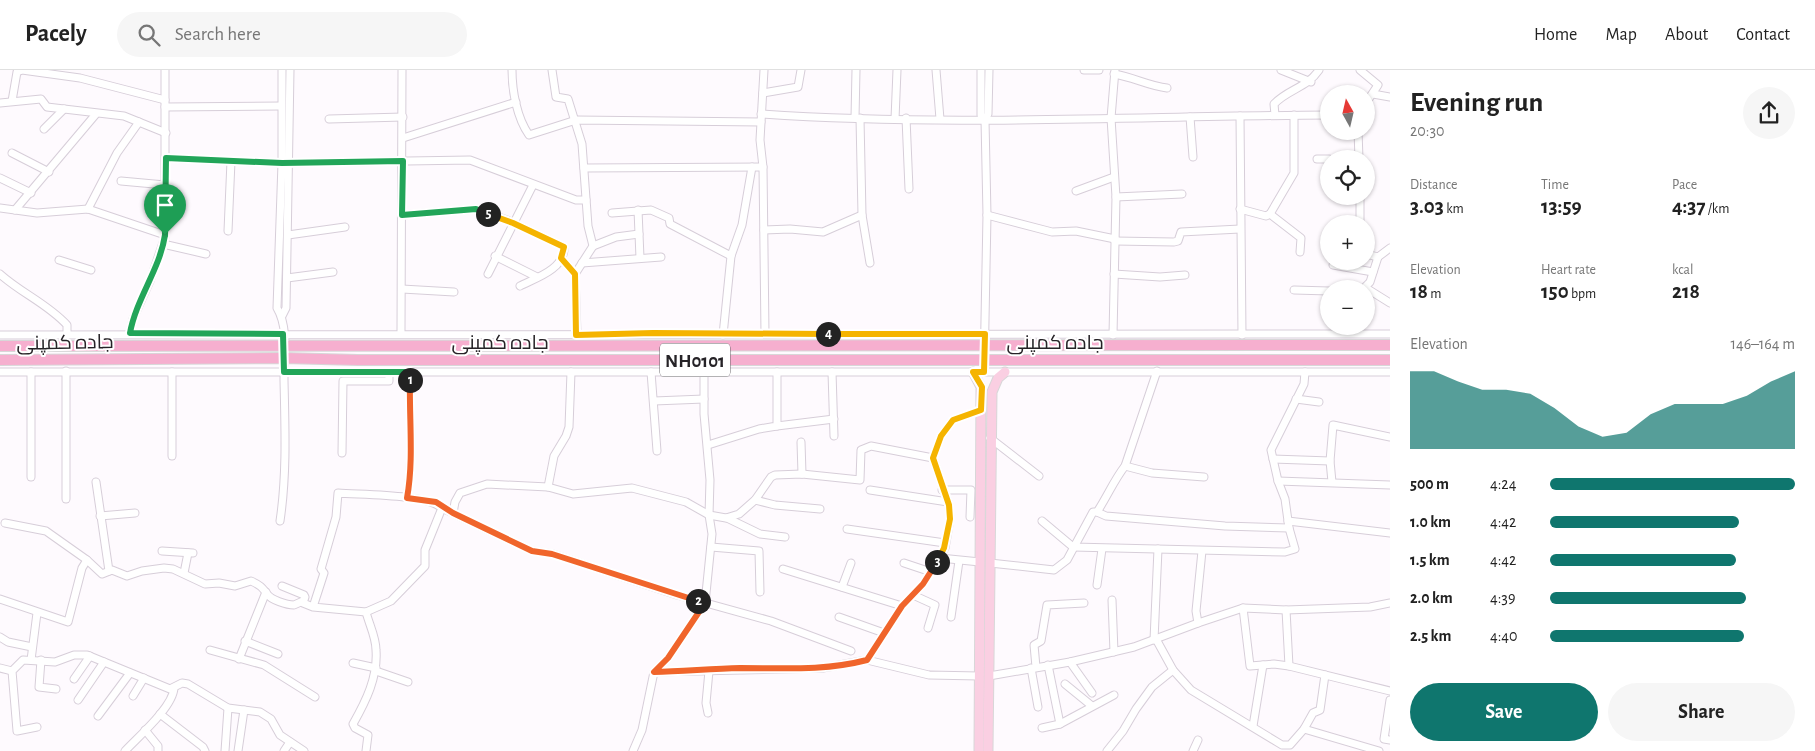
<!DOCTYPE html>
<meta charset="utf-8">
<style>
body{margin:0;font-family:"Alegreya Sans",Cairo,sans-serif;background:#f6f6f6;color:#222;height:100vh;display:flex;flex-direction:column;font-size:19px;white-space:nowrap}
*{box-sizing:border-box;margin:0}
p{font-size:16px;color:#767676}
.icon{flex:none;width:28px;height:28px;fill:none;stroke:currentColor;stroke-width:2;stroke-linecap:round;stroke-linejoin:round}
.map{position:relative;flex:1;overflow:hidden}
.side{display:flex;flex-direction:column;background:#fff;width:425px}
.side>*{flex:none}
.needle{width:32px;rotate:352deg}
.buttons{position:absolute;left:1320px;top:15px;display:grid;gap:10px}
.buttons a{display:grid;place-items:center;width:55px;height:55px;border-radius:50%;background:#fff;box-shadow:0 1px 4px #0004;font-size:25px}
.pin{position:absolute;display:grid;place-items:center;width:42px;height:42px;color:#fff;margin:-51px -21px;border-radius:50% 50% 50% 0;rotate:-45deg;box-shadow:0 0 5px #0007}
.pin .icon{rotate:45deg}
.km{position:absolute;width:25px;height:25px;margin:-12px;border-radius:50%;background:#222;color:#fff;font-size:14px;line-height:25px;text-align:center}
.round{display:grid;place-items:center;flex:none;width:52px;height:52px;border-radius:26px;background:#f6f6f6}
.overview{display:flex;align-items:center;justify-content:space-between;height:85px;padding:0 20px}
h1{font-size:28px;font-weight:700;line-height:38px}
.stats{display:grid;grid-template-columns:repeat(3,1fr);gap:8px;height:85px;padding:5px 20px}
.stats div{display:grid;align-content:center}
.stats b{font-size:21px;font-weight:700}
.stats small{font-size:14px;font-weight:400}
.stats p{font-size:14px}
.chart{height:140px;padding:10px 20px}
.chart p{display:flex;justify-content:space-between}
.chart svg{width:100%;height:90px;margin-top:5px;fill:#0f766e;opacity:.7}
.cta{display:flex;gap:10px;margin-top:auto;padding:10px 20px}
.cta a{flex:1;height:58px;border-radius:30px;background:#0f766e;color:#fff;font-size:20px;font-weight:700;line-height:58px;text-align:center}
.cta a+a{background:#f6f6f6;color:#222}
ul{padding:0 20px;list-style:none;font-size:16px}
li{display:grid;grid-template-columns:80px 60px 1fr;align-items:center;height:38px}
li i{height:12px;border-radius:6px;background:#0f766e}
header{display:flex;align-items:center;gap:30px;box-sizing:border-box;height:70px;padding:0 25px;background:#fff;border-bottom:1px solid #e0e0e0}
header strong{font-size:24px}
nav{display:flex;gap:28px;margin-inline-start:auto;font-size:18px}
.search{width:350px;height:45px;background:#f6f6f6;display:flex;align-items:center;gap:12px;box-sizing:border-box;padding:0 18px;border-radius:28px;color:#767676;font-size:19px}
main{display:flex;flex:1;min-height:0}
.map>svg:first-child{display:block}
</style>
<header>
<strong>Pacely</strong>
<div class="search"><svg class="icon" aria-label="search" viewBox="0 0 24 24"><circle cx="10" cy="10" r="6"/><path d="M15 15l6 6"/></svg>Search here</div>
<nav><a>Home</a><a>Map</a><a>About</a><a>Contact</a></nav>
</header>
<main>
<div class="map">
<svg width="1390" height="681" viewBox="0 0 1390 681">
<rect width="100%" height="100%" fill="#fefafe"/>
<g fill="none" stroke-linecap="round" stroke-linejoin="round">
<g stroke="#d7ced9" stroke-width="9">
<g id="minor">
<path d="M512 0C512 21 517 48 529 65L576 50 761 52"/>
<polyline points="552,0 556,27 568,29 582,74 588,156 593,176 575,204 577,265"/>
<polyline points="764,0 760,70 763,97 765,264"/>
<polyline points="936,0 940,49"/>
<polyline points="981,0 981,45 985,50"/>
<polyline points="1084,0 1099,0"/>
<polyline points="1281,0 1311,12"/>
<polyline points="1360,0 1378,15 1366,33"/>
<path d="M1114 4C1133 7 1149 16 1167 18"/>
<polyline points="763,23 798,17 801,0"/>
<polyline points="1373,24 1390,27"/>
<polyline points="12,31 17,2 22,0 80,8 165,30"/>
<polyline points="0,33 41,29 47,37 124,46 166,63"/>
<polyline points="165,37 281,36"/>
<path d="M761 44C950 57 1140 46 1329 45"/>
<path d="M1275 45 1274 34C1288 19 1307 18 1319 0"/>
<polyline points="1240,46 1242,265"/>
<polyline points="1190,47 1193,87"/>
<polyline points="855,48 856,0"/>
<polyline points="860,48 862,145 870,193"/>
<polyline points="906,48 909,119"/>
<polyline points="329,49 403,47"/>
<polyline points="895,49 897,0"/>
<polyline points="44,59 64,39"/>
<polyline points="1358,61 1359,89"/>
<polyline points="403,68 516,32"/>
<polyline points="12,83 49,102"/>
<polyline points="166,88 282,93 470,90 576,130 586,130"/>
<polyline points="1317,89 1329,89"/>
<polyline points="584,98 763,97"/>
<polyline points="0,108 31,123"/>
<polyline points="121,111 165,115"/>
<polyline points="1076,121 1114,107"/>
<polyline points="1360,126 1360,154"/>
<polyline points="1116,127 1182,124"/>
<polyline points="0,138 37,143 88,139 165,165"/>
<polyline points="88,139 117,83 139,52"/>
<polyline points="1240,139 1266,146 1270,144 1301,168 1300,182"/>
<polyline points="15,140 96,44"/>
<polyline points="638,140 640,188"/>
<polyline points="612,143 651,140 669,148 670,154 731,186"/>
<polyline points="1270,144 1294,103 1294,45"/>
<path d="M402 145 476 139 507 150 564 177C565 199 536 208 520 216"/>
<polyline points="987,145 1052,162 1076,161 1115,169"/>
<polyline points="764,160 790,159 823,162 862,145"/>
<polyline points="228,161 231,91"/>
<polyline points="288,165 345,157"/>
<polyline points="1115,171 1174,172 1178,171 1181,162 1240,159"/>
<polyline points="163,174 206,184"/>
<polyline points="593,176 616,167 639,164"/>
<polyline points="1366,184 1378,187 1390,178"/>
<polyline points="495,186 537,207"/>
<polyline points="561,188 575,204"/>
<polyline points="59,190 91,200"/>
<polyline points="582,193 661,187"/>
<polyline points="1333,195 1373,202"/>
<path d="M0 204C21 223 48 234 67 255V264"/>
<polyline points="488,204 533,115"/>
<polyline points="1114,204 1160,207 1185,205"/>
<polyline points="287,208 333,202"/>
<polyline points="1366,218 1390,233"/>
<polyline points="402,219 454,222"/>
<polyline points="1363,219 1370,212 1378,187"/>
<polyline points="1294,220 1329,221"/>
<polyline points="282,246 286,238 290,0"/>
<polyline points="130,263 133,249 150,211 165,167 165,0"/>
<polyline points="401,264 402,0"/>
<polyline points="0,265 1390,264"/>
<polyline points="723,265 731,186 742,155 752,97"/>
<polyline points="1113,265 1116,127 1111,48 1115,0"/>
<polyline points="66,301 66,429"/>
<polyline points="0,302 1390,302"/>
<polyline points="172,302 172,386"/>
<polyline points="651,302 657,381"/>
<polyline points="832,302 834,366"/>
<polyline points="984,302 987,145 985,50 988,44 989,0"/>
<polyline points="1296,329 1319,332"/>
<polyline points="654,331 704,329"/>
<polyline points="777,356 834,349"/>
<polyline points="990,368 1039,406"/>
<polyline points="801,372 802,404"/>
<polyline points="708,375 759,359 777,356 777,302"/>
<polyline points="342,383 343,311 389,311 389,302"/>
<polyline points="1273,389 1330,391"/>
<polyline points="1125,396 1152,403 1204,407"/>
<polyline points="31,407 31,302"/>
<polyline points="1278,411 1390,415"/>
<polyline points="96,412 109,501"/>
<polyline points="1332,412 1330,391 1333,355 1390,367"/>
<polyline points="548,417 554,386 566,366 569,357 571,302"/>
<polyline points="870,420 948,432"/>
<polyline points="942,420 971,420 970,447"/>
<path d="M407 427C414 390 409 341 410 302"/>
<polyline points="755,430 775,435 820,439"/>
<polyline points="442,438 532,481 553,484 677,525 771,551 851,581"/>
<polyline points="1097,442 1106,446 1225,456 1289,458"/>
<polyline points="453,443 455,432 460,423 487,414 548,417 573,424 632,418 686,432 709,445 726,448 739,444 755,430 771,407 775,405 802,404 860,410 861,380 871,376 933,388"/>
<polyline points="100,446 135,443"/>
<polyline points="727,448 760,464 785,467"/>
<path d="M280 451C287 404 285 357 284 310 284 288 289 258 277 238L282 93V0"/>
<polyline points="1042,451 1073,477 1285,482 1295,479 1289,458 1285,429 1278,411 1271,380 1304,314 1305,302"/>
<polyline points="1288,451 1390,463"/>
<path d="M5 453 46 461 87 490 102 504 112 500 127 506 142 501 164 498 173 499 205 514 219 513 235 516 251 511C260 515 262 517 267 524 271 530 287 535 294 535L303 531"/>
<polyline points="847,459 945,473"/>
<polyline points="711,477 759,481 760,522"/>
<polyline points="162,481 193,483"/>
<polyline points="940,488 980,492"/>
<polyline points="904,493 931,502"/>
<path d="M990 493 1054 500 1067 490 1093 442H1097C1107 427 1114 410 1125 396L1157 301"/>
<polyline points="783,499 902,536"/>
<polyline points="184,503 188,483"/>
<polyline points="1097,515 1102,479"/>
<path d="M282 516 304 525 305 527 303 533 313 537 366 542 391 531 425 496V480L442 438C426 424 362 425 338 423L336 447 321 499 324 503 313 537"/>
<polyline points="842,517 851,493"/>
<polyline points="913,525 935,535 928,558"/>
<polyline points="0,529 68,552 82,498 87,490"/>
<polyline points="1112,530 1114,582"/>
<polyline points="1243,538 1250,596 1274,594 1289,596 1390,621"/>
<polyline points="1286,540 1289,596"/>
<polyline points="839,547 884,563"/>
<polyline points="951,547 959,491"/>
<polyline points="1198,553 1196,541 1202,481"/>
<polyline points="0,567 8,572 32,577"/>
<polyline points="1156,569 1173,600 1191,620 1282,675 1290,675 1304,659 1313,643 1320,640 1325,605"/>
<polyline points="1154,570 1158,479"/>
<polyline points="245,571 278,584"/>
<polyline points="210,580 264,595 315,627"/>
<polyline points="239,589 266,522"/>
<polyline points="31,590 37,543"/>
<polyline points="41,590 39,617 56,619"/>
<polyline points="867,590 902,536 923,514 945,478 950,449 949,435 933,388 941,366 953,350 981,340"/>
<polyline points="1070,592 1092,623"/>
<polyline points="353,593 376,598"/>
<polyline points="1048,595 1060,654"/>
<polyline points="1036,597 1034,575 1041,571 1047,535 1084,533"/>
<polyline points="0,598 12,601"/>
<polyline points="1031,598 1038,637"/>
<polyline points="376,601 408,612"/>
<polyline points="654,602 823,598 867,590 929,605 979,606"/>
<polyline points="989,606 1070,592 1134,577 1198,553 1243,538 1286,540 1370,537 1390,533"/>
<polyline points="74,609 90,586"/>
<polyline points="1065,614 1092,636"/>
<polyline points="133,626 144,608"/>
<polyline points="78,630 104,592"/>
<polyline points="1390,630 1384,669 1390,670"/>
<polyline points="708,643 706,633 709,601"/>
<polyline points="160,644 203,677 205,681"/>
<polyline points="98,646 130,603"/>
<polyline points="1253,656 1263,595"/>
<polyline points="37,657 17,661 12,601 23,590 55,592 74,585 87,585 170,619 182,613 188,614 228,638 260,642 271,649 280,665 304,681"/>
<polyline points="1042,658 1060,654 1114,625"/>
<polyline points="1304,659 1379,681"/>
<polyline points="145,660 158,676 158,681"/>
<path d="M125 681C138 667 173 637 174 618"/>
<polyline points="225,681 228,638"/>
<polyline points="238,681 244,640"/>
<polyline points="284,681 290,672"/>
<path d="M366 681 368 665 355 658 353 654C366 631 378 607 376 580 376 567 369 554 366 542"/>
<polyline points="633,681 642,660 654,602 668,588 705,533 712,464 709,445 710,410 704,344 704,302"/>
<polyline points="1107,681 1123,661 1136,639 1152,617 1173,600"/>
<polyline points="1193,681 1198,670"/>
</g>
</g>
<g stroke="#d8d7d8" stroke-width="11">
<g id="major">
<polyline points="973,302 981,317 979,681"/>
<polyline points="988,681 992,322 998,308 1005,302"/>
</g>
</g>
<g stroke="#d8d7d8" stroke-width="12">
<g id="highway">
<polyline points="0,276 1390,275"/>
<polyline points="0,290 284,288 358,290 1390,290"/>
</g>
</g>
<use href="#minor" stroke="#fff" stroke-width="7"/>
<use href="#major" stroke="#facfe2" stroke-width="9"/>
<use href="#highway" stroke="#f6afcf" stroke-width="10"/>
</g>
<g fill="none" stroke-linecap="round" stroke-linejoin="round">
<g stroke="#fff" stroke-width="10">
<path id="split-1" d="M165 165C160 199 136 229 130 263L283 264 284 302H410V310"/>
</g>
<g stroke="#fff" stroke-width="10">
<path id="split-2" d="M410 310C409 348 414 390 407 428L436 432 453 443 532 481 552 484 698 531"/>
</g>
<g stroke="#fff" stroke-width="10">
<path id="split-3" d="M698 531 705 533 668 588 654 602C683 601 711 599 740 598 783 598 825 601 867 590L902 536 923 514 937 492"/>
</g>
<g stroke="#fff" stroke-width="10">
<polyline id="split-4" points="828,264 985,264 984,302 973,302 982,317 981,340 953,350 941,366 933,388 949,435 950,449 944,478 937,492"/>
</g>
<g stroke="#fff" stroke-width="10">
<polyline id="split-5" points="488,144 513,153 564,177 561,188 575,204 576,265 653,263 828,264"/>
</g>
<g stroke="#fff" stroke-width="10">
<polyline id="split-6" points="165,165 166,88 282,93 403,91 402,145 476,139 488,144"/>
</g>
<use href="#split-1" stroke="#22a559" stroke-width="6"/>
<use href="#split-2" stroke="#f0652b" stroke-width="6"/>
<use href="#split-3" stroke="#f0652b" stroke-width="6"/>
<use href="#split-4" stroke="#f5b400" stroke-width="6"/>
<use href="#split-5" stroke="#f5b400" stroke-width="6"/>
<use href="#split-6" stroke="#22a559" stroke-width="6"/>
</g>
<g text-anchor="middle" stroke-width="4" stroke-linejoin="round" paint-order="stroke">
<rect fill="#fff" stroke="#676568" stroke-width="1" x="660" y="273.5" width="70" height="33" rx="4"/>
<g font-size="19" font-weight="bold" fill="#262327">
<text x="695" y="297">NH0101</text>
</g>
<g font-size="20" fill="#262327" stroke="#fff">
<text transform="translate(65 272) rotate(-1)" y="7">جاده کمپنی</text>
<text x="500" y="279">جاده کمپنی</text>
<text x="1055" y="279">جاده کمپنی</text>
</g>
</g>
</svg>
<div class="buttons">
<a><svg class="needle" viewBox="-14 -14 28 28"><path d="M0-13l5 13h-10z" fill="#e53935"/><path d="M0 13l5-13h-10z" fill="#767676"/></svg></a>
<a><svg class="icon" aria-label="locate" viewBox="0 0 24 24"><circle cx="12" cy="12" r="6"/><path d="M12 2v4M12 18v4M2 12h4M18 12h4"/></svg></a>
<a>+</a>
<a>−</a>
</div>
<div class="pin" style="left:165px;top:165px;background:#1e9e55"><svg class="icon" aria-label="arrive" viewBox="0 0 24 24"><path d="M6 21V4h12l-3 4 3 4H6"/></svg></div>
<b class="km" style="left:410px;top:310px">1</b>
<b class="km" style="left:698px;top:531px">2</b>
<b class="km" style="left:937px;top:492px">3</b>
<b class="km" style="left:828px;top:264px">4</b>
<b class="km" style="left:488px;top:144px">5</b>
</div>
<section class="side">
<div class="overview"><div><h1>Evening run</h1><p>20:30</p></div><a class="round"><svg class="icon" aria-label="share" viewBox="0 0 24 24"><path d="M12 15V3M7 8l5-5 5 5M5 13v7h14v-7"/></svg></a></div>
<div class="stats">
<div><p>Distance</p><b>3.03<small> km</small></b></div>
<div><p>Time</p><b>13:59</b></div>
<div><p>Pace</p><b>4:37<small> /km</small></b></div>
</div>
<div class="stats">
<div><p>Elevation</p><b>18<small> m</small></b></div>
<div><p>Heart rate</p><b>150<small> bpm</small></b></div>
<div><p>kcal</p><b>218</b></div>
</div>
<div class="chart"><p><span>Elevation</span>146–164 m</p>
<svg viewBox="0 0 160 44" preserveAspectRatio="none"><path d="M0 44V6L10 6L20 11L30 15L40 15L50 17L60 24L70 33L80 38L90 36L100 27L110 22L120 22L130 22L140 18L150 11L160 6V44z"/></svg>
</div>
<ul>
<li><b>500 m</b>4:24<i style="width:100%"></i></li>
<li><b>1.0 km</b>4:42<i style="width:77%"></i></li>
<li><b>1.5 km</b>4:42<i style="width:76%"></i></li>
<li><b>2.0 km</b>4:39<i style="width:80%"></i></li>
<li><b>2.5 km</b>4:40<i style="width:79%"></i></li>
</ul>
<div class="cta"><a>Save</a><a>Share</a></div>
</section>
</main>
